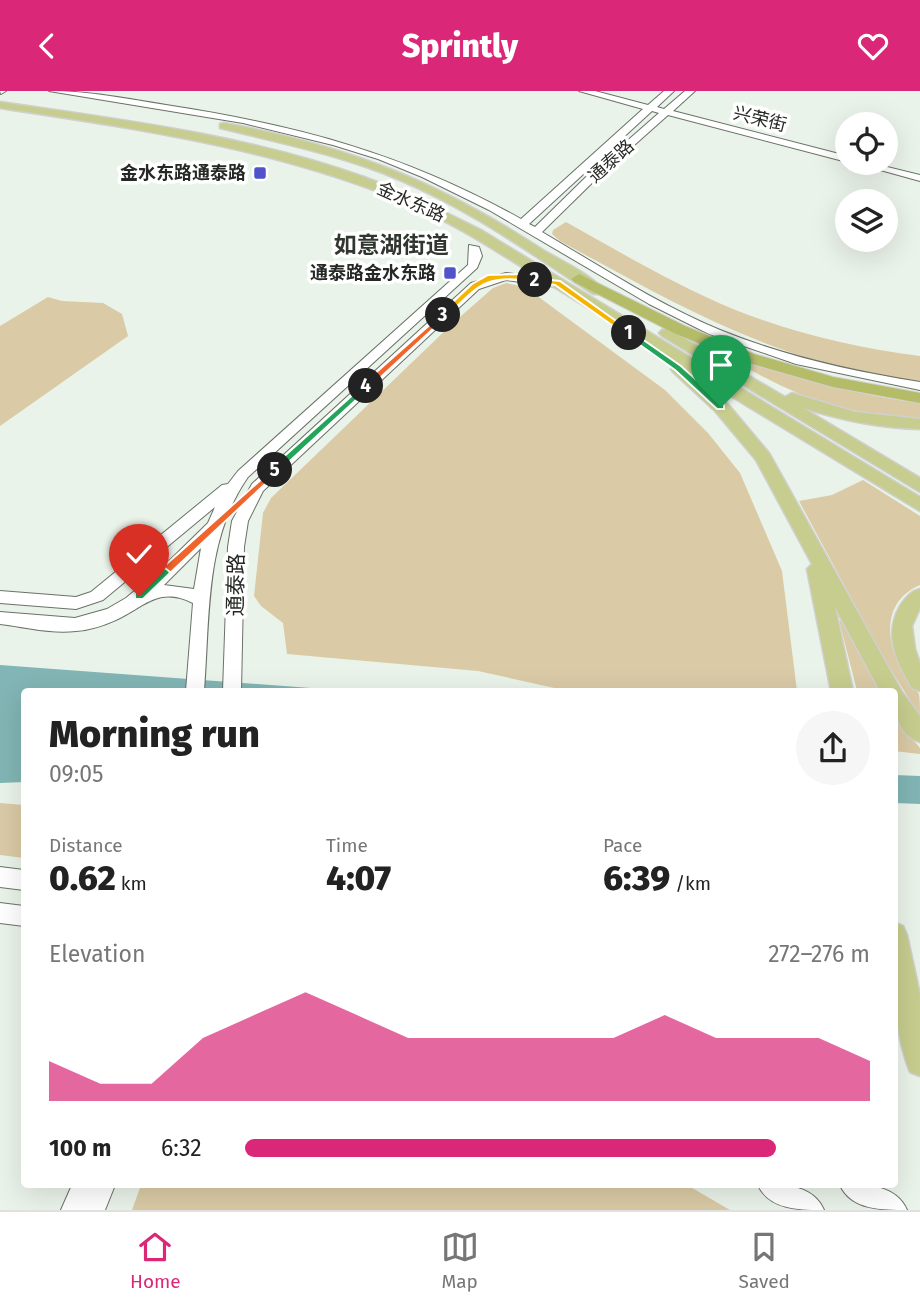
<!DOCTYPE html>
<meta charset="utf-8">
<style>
body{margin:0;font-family:"Fira Sans","Noto Sans SC",sans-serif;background:#f6f6f6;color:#222;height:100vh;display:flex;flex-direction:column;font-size:26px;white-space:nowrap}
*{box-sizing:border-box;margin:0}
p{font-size:23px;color:#767676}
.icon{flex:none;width:38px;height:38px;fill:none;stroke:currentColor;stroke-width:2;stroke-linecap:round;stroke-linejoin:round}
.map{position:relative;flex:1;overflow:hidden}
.drawer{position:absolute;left:21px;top:597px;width:877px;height:500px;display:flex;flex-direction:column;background:#fff;border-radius:7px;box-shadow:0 7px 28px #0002}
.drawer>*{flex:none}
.controls{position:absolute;left:835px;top:21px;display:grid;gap:14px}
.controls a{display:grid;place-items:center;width:63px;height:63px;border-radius:50%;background:#fff;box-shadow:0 7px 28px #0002;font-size:35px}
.pin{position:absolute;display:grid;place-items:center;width:60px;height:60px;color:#fff;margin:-72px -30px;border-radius:50% 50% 50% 0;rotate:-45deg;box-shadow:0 0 7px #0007}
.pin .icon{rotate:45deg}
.km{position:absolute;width:35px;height:35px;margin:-18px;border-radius:50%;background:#222;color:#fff;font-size:19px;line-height:35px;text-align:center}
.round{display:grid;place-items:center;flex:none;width:74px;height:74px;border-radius:37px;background:#f6f6f6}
.overview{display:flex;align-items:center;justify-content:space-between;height:119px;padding:0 28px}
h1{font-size:38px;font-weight:800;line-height:52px}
.figures{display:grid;grid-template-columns:repeat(3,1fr);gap:10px;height:119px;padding:7px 28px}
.figures div{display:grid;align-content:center}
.figures b{font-size:35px;font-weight:800}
.figures small{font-size:19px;font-weight:400}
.figures p{font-size:19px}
.chart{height:196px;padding:14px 28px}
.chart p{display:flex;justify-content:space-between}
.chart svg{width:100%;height:126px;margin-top:7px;fill:#db2777;opacity:.7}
ul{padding:0 28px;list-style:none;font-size:23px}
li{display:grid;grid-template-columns:112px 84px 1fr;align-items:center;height:52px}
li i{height:18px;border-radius:9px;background:#db2777}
header{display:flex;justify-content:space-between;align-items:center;height:91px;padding:0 28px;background:#db2777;color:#fff;font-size:32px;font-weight:800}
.tab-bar{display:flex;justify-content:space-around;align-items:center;height:98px;border-top:2px solid #e0e0e0;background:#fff;font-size:19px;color:#767676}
.tab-bar a{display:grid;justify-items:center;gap:4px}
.tab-bar .on{color:#db2777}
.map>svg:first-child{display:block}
</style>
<header><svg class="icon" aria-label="back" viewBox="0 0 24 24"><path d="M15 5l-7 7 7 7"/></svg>Sprintly<svg class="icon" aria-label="heart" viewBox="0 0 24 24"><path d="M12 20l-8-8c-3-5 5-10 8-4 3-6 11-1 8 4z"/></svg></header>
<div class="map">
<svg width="920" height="1119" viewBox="0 0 920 1119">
<rect width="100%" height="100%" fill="#eaf3e9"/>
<g fill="#dacaa6">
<path d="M566 131C620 161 675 194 733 218 793 242 856 257 920 265V291C878 284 836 277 795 263 712 235 637 192 560 150L552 143 553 139Z"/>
<polygon points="506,192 525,196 665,299 708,342 740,382 782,480 797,600 568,600 478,580 287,563 283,532 261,515 254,505 263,422 271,407 453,232 493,197"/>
<polygon points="48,206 62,210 103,212 122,223 128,245 0,335 0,235"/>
<path d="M716 259C783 284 850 303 920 312V327C835 324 788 302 716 259Z"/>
<path d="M863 389 920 425V494C882 510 885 551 903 581 907 589 914 596 919 603 920 609 920 618 920 625L884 568 799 410 832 404Z"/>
<polygon points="839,529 842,530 880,600 857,600"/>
<polygon points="894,626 920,657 920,663 894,660"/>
<polygon points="0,712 24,714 24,767 0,764"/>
<polygon points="141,1094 687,1094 730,1119 132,1119"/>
</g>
<g fill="#82b5b5">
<polygon points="0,574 351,600 24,600 24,691 0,692"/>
<polygon points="894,684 920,685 920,713 894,712"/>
</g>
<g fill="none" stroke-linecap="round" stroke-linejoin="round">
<g stroke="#6a7269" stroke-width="2">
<g id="tertiary">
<polygon points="0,0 6,0 1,3"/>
<path d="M49 0C89 0 128 8 166 14 297 34 405 63 521 128L643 18 579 0H595L648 14 664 0H674L657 16 664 18 685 0H695L673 20 847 65V71L668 24 594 90 542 141C600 175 657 213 720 239 784 265 851 280 920 291V299L796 273 709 243 649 213 489 119 422 86 378 68 333 54 243 32ZM652 20 659 22 586 86 535 136 529 133Z"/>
<polygon points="855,72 871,72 920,84 920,90"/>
<path d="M469 154 479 156 482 165 477 177 248 386C204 449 210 527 204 600H186L193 512C159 495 145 515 118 528 105 534 91 539 76 540 51 543 25 536 0 533V521L75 527 107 518 126 507 162 477 208 432 215 416 103 509 76 518 0 512V500L76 506 91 501 222 394 228 393 238 380 468 174ZM201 457 194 498 164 494Z"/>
<polygon points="506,182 557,188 563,192 557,196 506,189 479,198 263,400 248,430 244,456 241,600 223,600 228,456 232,430 252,393 471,192"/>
<polygon points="0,776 24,779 24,799 0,796"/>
<polygon points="0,812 24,815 24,835 0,832"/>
<polygon points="72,1094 115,1094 105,1119 61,1119"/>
<path d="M758 1094C782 1093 813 1093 824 1119 800 1119 769 1119 758 1094Z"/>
<path d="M840 1094C864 1093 896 1093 907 1119 882 1119 851 1119 840 1094Z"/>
</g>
</g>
<g stroke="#cfd0cf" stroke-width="3">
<g id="primary">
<path d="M0 11C123 29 247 44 364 86 405 101 443 120 481 139L920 406V420L693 282 727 312 769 362 902 601 920 625V651C898 644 894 621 894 600H880L835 516 853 600H831L807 478 812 473 756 369 715 320 673 281 671 278 679 273C629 243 580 212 530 181 491 157 453 132 411 114 279 58 140 38 0 17Z"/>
<path d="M224 32C349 55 437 90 543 159 563 171 590 183 605 200L603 203H593C530 162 469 118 400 89 342 64 281 52 220 37V33Z"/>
<path d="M667 237 785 306 792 302 855 321 920 328V338C880 337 841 329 803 317L920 387V401L662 245 659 242 662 239Z"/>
<path d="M920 498V517L912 535 915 558 920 572V600L912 597C897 571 883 544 900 515 905 507 911 500 920 498Z"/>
<path d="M894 831 903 835 907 844 920 904V985L910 981C891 934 894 881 894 831Z"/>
</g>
</g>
<g stroke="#cfd0cf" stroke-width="2">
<polygon id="trunk" points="579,183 685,235 754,263 833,286 920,302 920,312 833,296 742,270 674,242 574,191 571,188"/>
</g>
<use href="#tertiary" fill="#fff" fill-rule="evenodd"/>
<use href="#primary" fill="#c7cd8e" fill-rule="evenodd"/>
<use href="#trunk" fill="#b4bc68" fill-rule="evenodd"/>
</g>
<polygon fill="#22a559" stroke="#fff" stroke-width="2" points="626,241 632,241 681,275 724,314 724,318 717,318 675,279 626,244"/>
<polygon fill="#f5b400" stroke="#fff" stroke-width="2" points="533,187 560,190 633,242 626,244 555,194 533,190"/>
<path fill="#f5b400" stroke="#fff" stroke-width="2" d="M518 183 539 189 535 191C486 182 479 194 446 226L439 224 472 193 488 184Z"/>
<polygon fill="#f0652b" stroke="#fff" stroke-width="2" points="443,222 446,226 369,297 363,297 363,293"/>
<polygon fill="#22a559" stroke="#fff" stroke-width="2" points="366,292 369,293 369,297 278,381 271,381 271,377"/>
<polygon fill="#f0652b" stroke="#fff" stroke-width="2" points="275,376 278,377 278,381 169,483 161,483 161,478"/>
<polygon fill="#22a559" stroke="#fff" stroke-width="2" points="165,477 170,481 169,483 143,508 135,508 135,502"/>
<g fill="#5153ca" stroke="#fff" stroke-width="2.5">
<rect x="253" y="75" width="14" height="14" rx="3.5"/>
<rect x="443" y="175" width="14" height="14" rx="3.5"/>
</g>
<g text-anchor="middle" stroke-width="7" stroke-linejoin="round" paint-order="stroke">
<g font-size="18" fill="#252824" stroke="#fff">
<text transform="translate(760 28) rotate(14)" y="6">兴荣街</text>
<text transform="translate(611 70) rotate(-42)" y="6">通泰路</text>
<text transform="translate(411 111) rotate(24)" y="6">金水东路</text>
</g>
<g font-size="18" font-weight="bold" fill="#252824" stroke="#fff" text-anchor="end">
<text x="246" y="88">金水东路通泰路</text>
<text x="436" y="188">通泰路金水东路</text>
</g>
<g font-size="21" fill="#252824" stroke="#fff">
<text transform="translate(236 494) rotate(-89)" y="7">通泰路</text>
</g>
<g font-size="23" font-weight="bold" fill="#30372f" stroke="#fff">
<text x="391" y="162">如意湖街道</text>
</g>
</g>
</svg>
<div class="controls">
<a><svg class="icon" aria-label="locate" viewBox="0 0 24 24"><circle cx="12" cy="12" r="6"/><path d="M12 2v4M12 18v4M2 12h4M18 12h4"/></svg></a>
<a><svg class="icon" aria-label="layers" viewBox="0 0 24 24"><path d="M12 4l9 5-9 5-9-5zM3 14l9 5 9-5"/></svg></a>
</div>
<div class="pin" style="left:721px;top:316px;background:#1e9e55"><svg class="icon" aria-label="arrive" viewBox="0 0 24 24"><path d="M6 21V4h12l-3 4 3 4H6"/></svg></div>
<div class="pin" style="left:139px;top:505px;background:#d93025"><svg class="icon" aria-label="check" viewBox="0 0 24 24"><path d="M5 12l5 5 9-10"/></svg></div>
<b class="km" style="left:629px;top:242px">1</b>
<b class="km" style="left:535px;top:189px">2</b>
<b class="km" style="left:443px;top:224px">3</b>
<b class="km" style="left:366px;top:295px">4</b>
<b class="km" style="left:275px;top:379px">5</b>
<section class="drawer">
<div class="overview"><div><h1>Morning run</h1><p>09:05</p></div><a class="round"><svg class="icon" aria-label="share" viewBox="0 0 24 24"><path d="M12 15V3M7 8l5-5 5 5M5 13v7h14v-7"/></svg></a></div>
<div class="figures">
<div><p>Distance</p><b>0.62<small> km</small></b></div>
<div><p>Time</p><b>4:07</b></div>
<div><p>Pace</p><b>6:39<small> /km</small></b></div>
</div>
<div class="chart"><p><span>Elevation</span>272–276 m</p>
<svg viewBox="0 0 160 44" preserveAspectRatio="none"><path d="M0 44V30L10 38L20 38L30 22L40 14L50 6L60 14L70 22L80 22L90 22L100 22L110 22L120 14L130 22L140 22L150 22L160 30V44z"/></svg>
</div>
<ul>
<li><b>100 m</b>6:32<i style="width:85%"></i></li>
</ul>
</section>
</div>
<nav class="tab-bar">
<a class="on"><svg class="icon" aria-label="home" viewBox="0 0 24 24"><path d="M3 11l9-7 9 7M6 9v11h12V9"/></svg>Home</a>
<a><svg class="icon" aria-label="map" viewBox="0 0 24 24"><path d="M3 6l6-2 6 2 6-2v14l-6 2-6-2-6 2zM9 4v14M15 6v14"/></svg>Map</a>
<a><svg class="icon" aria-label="saved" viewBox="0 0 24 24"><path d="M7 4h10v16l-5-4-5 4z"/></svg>Saved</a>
</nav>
